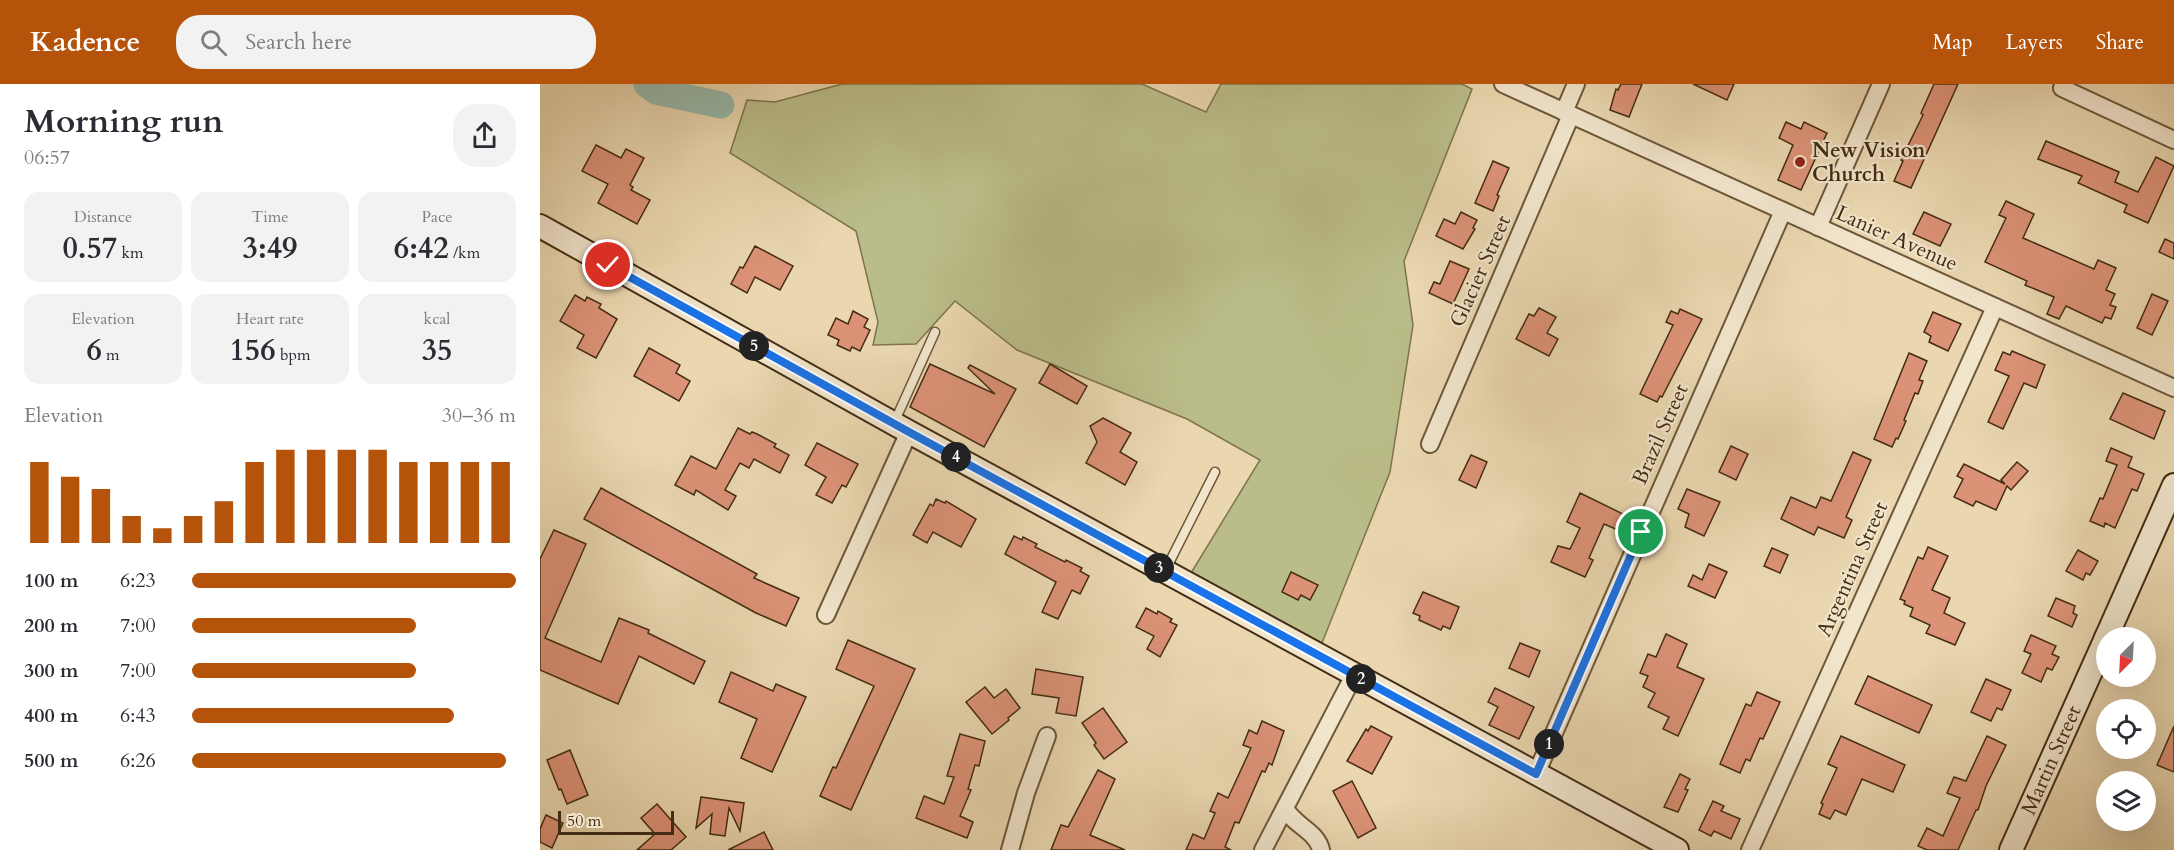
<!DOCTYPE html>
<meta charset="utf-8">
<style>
body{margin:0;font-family:Cardo,serif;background:#f2f2f3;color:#2b2b33;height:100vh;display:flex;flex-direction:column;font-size:22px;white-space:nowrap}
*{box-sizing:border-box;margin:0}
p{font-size:20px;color:#7c7c81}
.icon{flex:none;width:33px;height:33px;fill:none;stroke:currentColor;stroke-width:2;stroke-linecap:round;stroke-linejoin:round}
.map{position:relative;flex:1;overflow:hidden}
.side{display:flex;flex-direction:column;background:#fff;width:540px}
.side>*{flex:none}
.needle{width:39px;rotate:204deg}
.controls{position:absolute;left:1556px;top:543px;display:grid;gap:12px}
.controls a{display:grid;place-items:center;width:60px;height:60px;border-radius:50%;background:#fff;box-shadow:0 6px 24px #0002;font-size:30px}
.scale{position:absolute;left:18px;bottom:15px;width:116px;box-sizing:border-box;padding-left:6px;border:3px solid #432c13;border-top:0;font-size:16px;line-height:21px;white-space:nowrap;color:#432c13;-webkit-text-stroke:4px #f1e5cc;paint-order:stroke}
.pin{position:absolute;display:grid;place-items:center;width:51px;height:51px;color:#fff;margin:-26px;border:3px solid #fff;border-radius:50%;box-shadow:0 2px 6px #0007}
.km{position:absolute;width:30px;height:30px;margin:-15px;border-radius:50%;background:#222;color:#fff;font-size:16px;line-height:30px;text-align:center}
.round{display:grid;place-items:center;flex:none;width:63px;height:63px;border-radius:24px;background:#f2f2f3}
.head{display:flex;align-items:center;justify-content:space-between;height:102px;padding:0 24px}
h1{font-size:33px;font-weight:800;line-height:45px}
.stats{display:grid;grid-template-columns:repeat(3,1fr);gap:9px;height:102px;padding:6px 24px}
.stats div{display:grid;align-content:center;border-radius:15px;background:#f2f2f3;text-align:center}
.stats b{font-size:30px;font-weight:800}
.stats small{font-size:16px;font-weight:400}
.stats p{font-size:16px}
.chart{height:168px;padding:12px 24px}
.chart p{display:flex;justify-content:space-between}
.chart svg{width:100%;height:108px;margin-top:6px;stroke:#b45309;stroke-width:6}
ul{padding:0 24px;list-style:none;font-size:20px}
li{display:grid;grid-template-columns:96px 72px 1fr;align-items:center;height:45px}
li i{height:15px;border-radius:8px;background:#b45309}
header{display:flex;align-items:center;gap:36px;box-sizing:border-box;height:84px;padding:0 30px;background:#b45309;color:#fff}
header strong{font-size:28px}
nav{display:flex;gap:33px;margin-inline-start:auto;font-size:21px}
.search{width:420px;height:54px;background:#f2f2f3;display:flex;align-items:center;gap:15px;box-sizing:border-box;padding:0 21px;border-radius:24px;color:#7c7c81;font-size:22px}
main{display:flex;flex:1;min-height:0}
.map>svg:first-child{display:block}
</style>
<header>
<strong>Kadence</strong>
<div class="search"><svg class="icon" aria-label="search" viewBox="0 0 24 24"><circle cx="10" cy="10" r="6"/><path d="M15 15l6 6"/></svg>Search here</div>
<nav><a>Map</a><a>Layers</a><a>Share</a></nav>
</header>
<main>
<section class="side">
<div class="head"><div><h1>Morning run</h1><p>06:57</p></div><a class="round"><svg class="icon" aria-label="share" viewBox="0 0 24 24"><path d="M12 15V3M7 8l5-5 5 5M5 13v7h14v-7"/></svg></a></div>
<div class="stats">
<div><p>Distance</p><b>0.57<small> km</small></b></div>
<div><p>Time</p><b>3:49</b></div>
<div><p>Pace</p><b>6:42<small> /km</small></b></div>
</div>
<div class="stats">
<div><p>Elevation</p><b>6<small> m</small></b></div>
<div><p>Heart rate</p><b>156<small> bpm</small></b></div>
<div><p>kcal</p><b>35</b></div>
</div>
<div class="chart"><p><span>Elevation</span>30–36 m</p>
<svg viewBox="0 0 160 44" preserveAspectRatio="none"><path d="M5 44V11M15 44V17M25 44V22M35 44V33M45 44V38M55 44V33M65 44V27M75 44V11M85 44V6M95 44V6M105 44V6M115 44V6M125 44V11M135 44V11M145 44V11M155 44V11"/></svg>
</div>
<ul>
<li><b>100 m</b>6:23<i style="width:100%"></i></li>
<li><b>200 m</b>7:00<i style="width:69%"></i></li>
<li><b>300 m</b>7:00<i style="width:69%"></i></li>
<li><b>400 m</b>6:43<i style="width:81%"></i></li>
<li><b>500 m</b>6:26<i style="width:97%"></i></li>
</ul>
</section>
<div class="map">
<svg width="1634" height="766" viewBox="0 0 1634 766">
<rect width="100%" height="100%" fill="#ead7b0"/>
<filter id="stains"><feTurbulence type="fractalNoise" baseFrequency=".00333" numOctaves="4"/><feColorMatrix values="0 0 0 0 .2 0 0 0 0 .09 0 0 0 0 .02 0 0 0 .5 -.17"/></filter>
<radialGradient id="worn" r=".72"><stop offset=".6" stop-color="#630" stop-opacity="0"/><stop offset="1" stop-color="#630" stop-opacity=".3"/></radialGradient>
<polygon fill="#babd89" stroke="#7e744e" stroke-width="1.5" points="302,0 602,0 666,28 681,0 922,0 932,5 864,177 873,241 850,388 782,559 651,489 720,376 647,335 477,266 415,217 376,260 333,261 338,238 316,147 190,69 207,16 235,18"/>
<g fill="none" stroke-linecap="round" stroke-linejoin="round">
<polyline stroke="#98baab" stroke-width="27" points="107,0 116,7 181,21"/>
</g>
<g fill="#dc9277" stroke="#432c13" stroke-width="1.5">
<polygon points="1081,0 1102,0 1089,33 1070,26 1076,5 1078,6"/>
<polygon points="1153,0 1194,0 1187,16"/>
<polygon points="1394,0 1418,0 1371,104 1354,97 1363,77 1361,76 1383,31 1381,29"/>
<polygon points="1246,38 1261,45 1264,38 1287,49 1261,106 1238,96 1253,61 1239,54"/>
<polygon points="1506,57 1579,88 1575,98 1598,108 1616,73 1634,82 1608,139 1584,128 1587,121 1538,99 1542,92 1498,75"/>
<polygon points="56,61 81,74 86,65 104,74 90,101 93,103 91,106 110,116 97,140 58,119 68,100 42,87"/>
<polygon points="953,77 969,84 957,111 959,112 953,127 935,119"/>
<polygon points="1466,117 1494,130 1483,154 1554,185 1558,176 1576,184 1566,206 1575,210 1570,221 1576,223 1571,235 1565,233 1562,239 1526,222 1519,235 1507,230 1514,213 1485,201 1487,197 1445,178 1466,134 1459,131"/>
<polygon points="921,128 937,136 933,144 935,145 923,165 896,152 904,135 915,140"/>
<polygon points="1384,128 1411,140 1400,162 1373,150"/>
<polygon points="1625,155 1634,159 1634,175 1619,168"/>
<polygon points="215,162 253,182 240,206 215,193 207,209 191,200 200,183 203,184"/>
<polygon points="910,177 929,185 913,220 889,209 894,198 900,200"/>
<polygon points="1612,210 1628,217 1612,251 1597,244"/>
<polygon points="35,211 45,217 47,213 61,220 59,224 77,235 56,274 37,264 44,251 20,237"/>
<polygon points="999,224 1016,233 1007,249 1018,255 1009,272 976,255 989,230 994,232"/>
<polygon points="1140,225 1162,235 1122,313 1120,312 1117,318 1100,310 1133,241 1126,238 1131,227 1138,230"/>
<polygon points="313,227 328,235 324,243 330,246 320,267 312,263 310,267 297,261 299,256 288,251 296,234 308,240"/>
<polygon points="1393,228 1421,240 1408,267 1389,258 1391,252 1384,248"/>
<polygon points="109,264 140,281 136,289 150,297 139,317 94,292"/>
<polygon points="1472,267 1505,281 1496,304 1484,299 1463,345 1448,338 1469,292 1455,286 1463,268 1470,271"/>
<polygon points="1369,269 1387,277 1379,296 1383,297 1378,310 1375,309 1364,336 1366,337 1358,355 1356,354 1352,363 1334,355"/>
<polygon points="390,280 455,310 428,284 430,281 476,305 444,363 370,323"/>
<polygon points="510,280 547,302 537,320 499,299"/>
<polygon points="1583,309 1625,327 1614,355 1570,335"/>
<polygon points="563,334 591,349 580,368 597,378 585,401 546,379 557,358 550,342"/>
<polygon points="198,344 210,350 212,348 217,350 236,360 234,363 249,371 240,389 214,375 209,384 200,379 185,406 196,412 188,426 156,406 154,411 135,401 151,372 176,385"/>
<polygon points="277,359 318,380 306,403 302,401 292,419 276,411 286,393 265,381"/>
<polygon points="1191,362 1208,370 1196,396 1179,388"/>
<polygon points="1571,364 1592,373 1588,383 1604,390 1597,407 1592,405 1575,444 1565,439 1564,443 1550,437 1560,414 1563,415 1577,381 1566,377"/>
<polygon points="1313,368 1331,376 1306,433 1312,436 1304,454 1278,443 1274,451 1241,435 1251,413 1276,424 1281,413 1291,417"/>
<polygon points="931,371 947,378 936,404 919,396"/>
<polygon points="1477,378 1488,387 1471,406 1467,402 1456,426 1436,417 1433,422 1414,413 1423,395 1417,392 1424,380 1465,400 1461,396"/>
<polygon points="61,404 217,490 214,494 259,514 246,542 216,529 44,435"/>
<polygon points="1147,405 1180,418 1164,452 1145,443 1149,430 1138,425"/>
<polygon points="1040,409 1085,431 1078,446 1064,440 1049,474 1053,476 1045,493 1011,478 1018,462 1030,465 1040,444 1027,438"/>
<polygon points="396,415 405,419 406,417 436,435 421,463 393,448 387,459 373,451 390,420 393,422"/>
<polygon points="14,446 46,460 5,554 61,578 79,534 109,546 108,549 165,577 154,600 99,572 78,620 0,586 0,475"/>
<polygon points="474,452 482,456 483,453 497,460 495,463 525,478 526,476 542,484 540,487 549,492 540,510 532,506 518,535 502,528 516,498 465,470"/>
<polygon points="1388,463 1408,472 1392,506 1410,514 1404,529 1425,539 1415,561 1386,549 1390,541 1370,532 1373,524 1364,520 1365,517 1360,515 1378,473 1383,475"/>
<polygon points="1232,464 1248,471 1240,489 1224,482"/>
<polygon points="1538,466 1558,477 1550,491 1546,489 1543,496 1526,487"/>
<polygon points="1169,480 1187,488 1175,514 1148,502 1153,491 1162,496"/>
<polygon points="751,488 778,501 770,516 761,511 758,516 742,508"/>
<polygon points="883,508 919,523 910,545 903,542 901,546 879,536 880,532 873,529"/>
<polygon points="1516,514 1535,522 1533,529 1537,531 1532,543 1508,532"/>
<polygon points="606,524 617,530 618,527 632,535 630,538 637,541 620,573 607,565 614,552 596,543"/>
<polygon points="1126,550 1147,560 1137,583 1164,595 1138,652 1123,645 1129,633 1108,623 1115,609 1103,603 1108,592 1100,589 1108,570 1116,573"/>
<polygon points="1491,551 1516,562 1512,570 1519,573 1512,586 1507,584 1501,598 1482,589 1491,570 1484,567"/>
<polygon points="308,556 375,585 311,726 280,712 293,683 296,684 334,602 296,585"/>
<polygon points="980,559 1000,567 989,593 969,584"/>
<polygon points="496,585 543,593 536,632 516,629 519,614 492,610"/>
<polygon points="191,588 233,607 236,600 266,613 232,688 201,674 217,635 179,618"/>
<polygon points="1328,592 1392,621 1379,649 1315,620"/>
<polygon points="1446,595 1471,606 1462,626 1457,624 1451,637 1431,628"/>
<polygon points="445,603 454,614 466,605 480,624 468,634 469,636 452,650 426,618"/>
<polygon points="955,604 994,623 979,655 949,641 958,623 948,618"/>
<polygon points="1217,608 1240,618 1223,655 1220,654 1210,677 1206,675 1200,689 1180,680 1206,620 1211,622"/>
<polygon points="563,624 587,658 564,675 554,661 556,659 542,639"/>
<polygon points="722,637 744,647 732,681 729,679 725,688 722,687 699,739 695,738 685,763 691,766 646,766 653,750 664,755 675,729 670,727 678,709 688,714 711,664 703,661 709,646 717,650"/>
<polygon points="831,642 852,653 832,690 807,677 826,645 828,647"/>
<polygon points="1634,642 1634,688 1617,681"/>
<polygon points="420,650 445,657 439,682 435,681 428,705 431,706 420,732 433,738 427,754 376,734 384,712 404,720 414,693 407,692"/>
<polygon points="1301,652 1365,681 1353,708 1322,695 1306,731 1295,726 1290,735 1279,730 1283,720 1281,719 1297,684 1288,680"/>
<polygon points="1447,652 1466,661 1446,702 1438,726 1436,726 1418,766 1387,766 1378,762 1387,744 1403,752 1420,714 1407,709 1414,693 1426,697"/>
<polygon points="30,666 48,711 27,720 21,705 19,706 7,676"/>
<polygon points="558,686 575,695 550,751 585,766 511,766 521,741 528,743"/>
<polygon points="1140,690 1150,695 1145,705 1148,706 1138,728 1124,723"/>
<polygon points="812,697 836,744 818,754 793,707"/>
<polygon points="161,713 204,719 200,747 189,724 185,752 170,750 172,730 156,744"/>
<polygon points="1173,717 1184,722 1181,727 1200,735 1191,755 1174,747 1171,752 1159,746"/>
<polygon points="117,720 146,753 131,766 97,766 115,750 101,734"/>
<polygon points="6,731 23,739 12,764 0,758 0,745"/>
<polygon points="224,748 233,766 188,766"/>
</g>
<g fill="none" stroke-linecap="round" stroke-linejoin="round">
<g stroke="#6d573a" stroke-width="11">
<g id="lane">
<polyline points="354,339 395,248"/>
<polyline points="625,487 675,388"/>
</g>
</g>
<g stroke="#6d573a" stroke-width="20">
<g id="street">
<polyline points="963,0 1634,304"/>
<polyline points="1522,4 1634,56"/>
<polyline points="1024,28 1036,0"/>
<polyline points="1278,143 1341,0"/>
<polyline points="890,360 1031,31"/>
<polyline points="286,531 369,348"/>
<polyline points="996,690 1243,127"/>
<path d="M745 724C753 741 777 747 781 766"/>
<polyline points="470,766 486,709 507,652"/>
<polyline points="723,766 814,591"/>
<polyline points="1210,766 1455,223"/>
</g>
</g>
<g stroke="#432c13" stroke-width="26">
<g id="secondary">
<polyline points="0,142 369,348 1137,766"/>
<polyline points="1566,554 1634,401"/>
<polyline points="1471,766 1566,554"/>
</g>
</g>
<use href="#lane" stroke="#f1e5cc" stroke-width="8"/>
<use href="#street" stroke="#f1e5cc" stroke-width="16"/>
<use href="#secondary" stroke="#f1e5cc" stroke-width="22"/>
</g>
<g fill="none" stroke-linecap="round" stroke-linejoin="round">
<g stroke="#fff" stroke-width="12">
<polyline id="route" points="68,181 369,348 996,690 1101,448"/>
</g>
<use href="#route" stroke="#1a73e8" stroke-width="8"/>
</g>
<circle fill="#8f2418" stroke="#f1e5cc" stroke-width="2" cx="1260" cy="78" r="6"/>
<g text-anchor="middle" stroke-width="4.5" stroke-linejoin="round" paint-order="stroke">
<g font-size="21" font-weight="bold" fill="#432c13" stroke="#f1e5cc" text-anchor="start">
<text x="1272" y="73">New Vision<tspan x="1272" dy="24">Church</tspan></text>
</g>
<g font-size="21" fill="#432c13" stroke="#f1e5cc">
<text transform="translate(1357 154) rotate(24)" y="7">Lanier Avenue</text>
<text transform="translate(940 187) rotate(-66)" y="7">Glacier Street</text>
<text transform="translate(1120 350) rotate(-66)" y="7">Brazil Street</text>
<text transform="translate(1312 485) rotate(-66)" y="7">Argentina Street</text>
<text transform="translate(1511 676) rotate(-66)" y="7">Martin Street</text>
</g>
</g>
<rect width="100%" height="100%" filter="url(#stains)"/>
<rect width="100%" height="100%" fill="url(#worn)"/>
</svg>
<div class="controls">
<a><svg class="needle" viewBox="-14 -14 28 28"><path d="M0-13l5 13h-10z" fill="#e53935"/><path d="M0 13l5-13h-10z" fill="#7c7c81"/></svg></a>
<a><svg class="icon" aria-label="locate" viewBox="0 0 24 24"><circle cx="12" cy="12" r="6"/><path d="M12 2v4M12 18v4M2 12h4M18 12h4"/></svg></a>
<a><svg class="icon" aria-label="layers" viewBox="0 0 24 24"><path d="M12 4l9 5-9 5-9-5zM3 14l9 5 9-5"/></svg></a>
</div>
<div class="scale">50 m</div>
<div class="pin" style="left:1101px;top:448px;background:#1e9e55"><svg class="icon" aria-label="arrive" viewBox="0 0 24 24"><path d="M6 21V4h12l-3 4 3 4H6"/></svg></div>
<div class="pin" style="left:68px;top:181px;background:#d93025"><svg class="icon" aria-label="check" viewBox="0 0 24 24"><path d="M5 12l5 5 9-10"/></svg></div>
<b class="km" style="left:1009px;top:660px">1</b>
<b class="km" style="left:821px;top:595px">2</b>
<b class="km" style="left:619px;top:484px">3</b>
<b class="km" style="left:416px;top:373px">4</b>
<b class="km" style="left:214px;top:262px">5</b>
</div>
</main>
